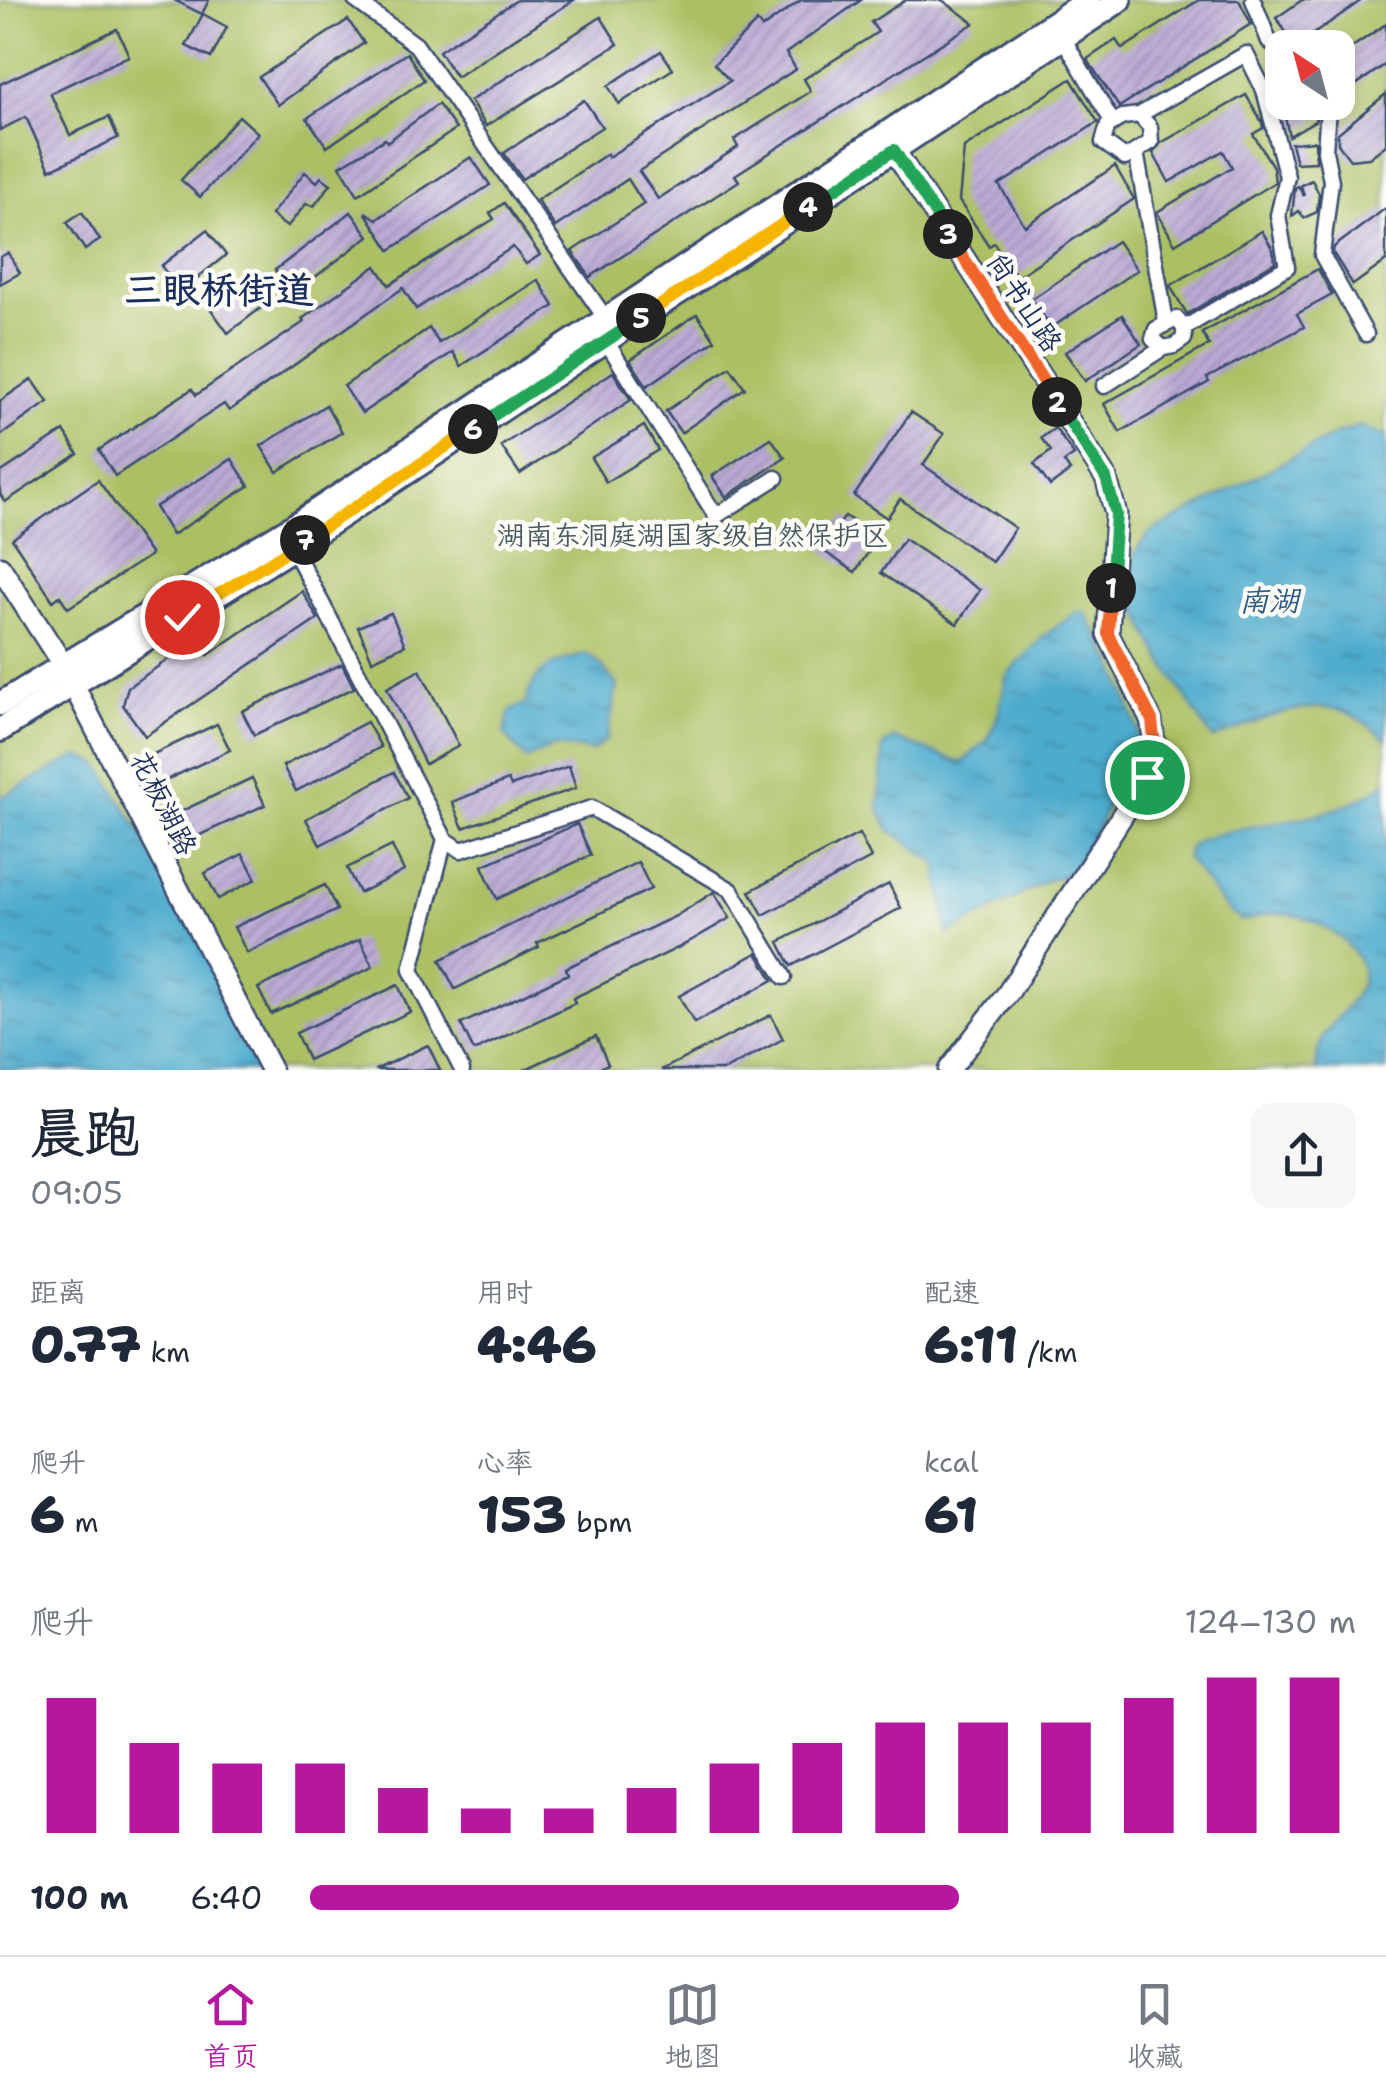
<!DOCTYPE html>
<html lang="zh">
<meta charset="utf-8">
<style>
body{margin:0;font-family:"Shantell Sans","LXGW WenKai TC",sans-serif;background:#f6f6f7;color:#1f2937;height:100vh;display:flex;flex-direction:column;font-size:38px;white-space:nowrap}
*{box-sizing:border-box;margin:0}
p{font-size:32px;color:#747a83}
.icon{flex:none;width:55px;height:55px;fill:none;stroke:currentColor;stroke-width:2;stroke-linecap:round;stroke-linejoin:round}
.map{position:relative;height:1070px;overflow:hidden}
.details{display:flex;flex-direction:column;background:#fff;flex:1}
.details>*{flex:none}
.needle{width:65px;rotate:324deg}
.tools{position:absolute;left:1265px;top:30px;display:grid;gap:20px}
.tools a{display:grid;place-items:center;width:90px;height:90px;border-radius:20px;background:#fff;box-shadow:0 5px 15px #0003;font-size:50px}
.pin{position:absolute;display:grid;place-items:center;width:85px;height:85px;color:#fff;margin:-42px;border:5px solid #fff;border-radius:50%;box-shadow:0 2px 10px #0007}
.km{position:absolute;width:50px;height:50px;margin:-25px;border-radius:50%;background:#222;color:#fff;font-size:28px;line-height:50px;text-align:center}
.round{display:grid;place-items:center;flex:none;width:105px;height:105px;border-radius:20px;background:#f6f6f7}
.head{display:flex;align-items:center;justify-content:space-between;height:170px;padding:0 30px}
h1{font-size:55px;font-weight:800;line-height:75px}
.figures{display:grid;grid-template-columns:repeat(3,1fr);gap:15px;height:170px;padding:10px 30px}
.figures div{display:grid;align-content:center}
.figures b{font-size:50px;font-weight:800}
.figures small{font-size:28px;font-weight:400}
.figures p{font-size:28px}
.chart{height:280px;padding:20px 30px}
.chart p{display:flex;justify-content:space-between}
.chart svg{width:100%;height:180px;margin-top:10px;stroke:#b5179e;stroke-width:6}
ul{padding:0 30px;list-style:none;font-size:32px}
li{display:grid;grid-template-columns:160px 120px 1fr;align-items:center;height:75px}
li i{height:25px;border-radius:12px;background:#b5179e}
.tab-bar{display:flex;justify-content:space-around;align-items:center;height:140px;border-top:2px solid #e0e1e3;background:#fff;font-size:28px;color:#747a83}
.tab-bar a{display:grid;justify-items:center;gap:5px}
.tab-bar .current{color:#b5179e}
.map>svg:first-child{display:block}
</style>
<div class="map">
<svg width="1386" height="1070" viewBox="0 0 1386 1070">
<defs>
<pattern id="water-ripples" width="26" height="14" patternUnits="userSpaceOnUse" patternTransform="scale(2.5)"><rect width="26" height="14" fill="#4eabcd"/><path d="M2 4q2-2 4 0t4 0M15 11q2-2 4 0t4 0" fill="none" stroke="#408caa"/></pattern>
<pattern id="building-hatch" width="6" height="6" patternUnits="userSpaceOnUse" patternTransform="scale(2.5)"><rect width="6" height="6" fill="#bcabd6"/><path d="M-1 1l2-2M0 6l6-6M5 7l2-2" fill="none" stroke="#988cb1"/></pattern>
</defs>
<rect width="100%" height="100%" fill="#fdfcf7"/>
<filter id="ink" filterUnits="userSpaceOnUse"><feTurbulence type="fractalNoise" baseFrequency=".01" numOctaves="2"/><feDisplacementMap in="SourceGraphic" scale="20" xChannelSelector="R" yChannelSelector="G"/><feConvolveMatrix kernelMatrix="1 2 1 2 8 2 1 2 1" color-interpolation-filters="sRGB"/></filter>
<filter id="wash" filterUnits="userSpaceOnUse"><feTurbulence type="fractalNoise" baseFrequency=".0048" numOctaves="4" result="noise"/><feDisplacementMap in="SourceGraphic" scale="40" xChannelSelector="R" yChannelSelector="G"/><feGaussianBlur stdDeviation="2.25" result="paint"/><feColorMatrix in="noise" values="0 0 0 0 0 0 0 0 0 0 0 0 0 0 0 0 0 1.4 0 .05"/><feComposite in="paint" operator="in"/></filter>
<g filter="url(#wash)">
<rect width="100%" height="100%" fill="#eee9ce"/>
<path fill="#abc064" stroke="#637861" stroke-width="2.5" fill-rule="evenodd" d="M0 0H1386V1070H0ZM1282 48H1338V102H1282Z"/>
<g fill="url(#water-ripples)" stroke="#346d96" stroke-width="2.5">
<path d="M1360 426 1386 437V739C1370 726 1351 710 1330 708 1291 704 1248 725 1213 739 1188 700 1123 612 1131 565 1134 551 1142 542 1151 532L1337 434Z"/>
<polygon points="1077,612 1086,612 1117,671 1138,730 1136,753 1125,776 1109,800 1101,821 1068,875 1050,879 948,934 937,863 891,831 879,810 883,746 894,738 961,763 988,740 997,718 1007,675 1045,635"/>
<path d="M586 654 599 663 617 685 607 739 592 751 555 746 526 759 504 734 510 711 526 703C536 665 551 665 586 654Z"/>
<polygon points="78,756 99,764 137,826 267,1070 0,1070 0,798"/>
<path d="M1386 782V1070H1316C1317 1056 1318 1045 1326 1033 1353 995 1386 978 1339 937 1320 922 1291 909 1266 915 1258 916 1252 920 1243 921L1228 911 1186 857 1191 845 1200 840C1262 817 1333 826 1386 782Z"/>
</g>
<g id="blocks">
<g fill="url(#building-hatch)">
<polygon points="174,0 209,0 202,14"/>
<polygon points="517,0 574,0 456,77 439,51"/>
<polygon points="801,0 861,0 786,53 796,69 639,171 658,199 738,147 734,140 811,91 804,79 878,32 871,22 906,0 942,0 974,23 735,175 739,181 590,277 572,251 644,204 628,179 555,227 537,200 607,154 608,157 730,81 714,64 757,22 762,28"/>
<polygon points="1199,0 1239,0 1251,24 1119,107 1087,59 1116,40 1122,49"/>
<polygon points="1302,0 1362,0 1296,46 1276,18"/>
<polygon points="203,14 227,27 211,58 186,46"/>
<polygon points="601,17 618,44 486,126 470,101"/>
<polygon points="348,20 364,43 278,105 259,77"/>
<polygon points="1386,24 1386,64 1338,97 1338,57"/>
<polygon points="117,29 129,56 50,93 70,135 109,117 118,138 50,170 26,117 0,130 0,84"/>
<polygon points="661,51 673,69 619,104 608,86"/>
<polygon points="407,53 424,80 327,147 307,118"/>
<polygon points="1071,79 1098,122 999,185 1025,226 1115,166 1134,199 1017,277 994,243 989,246 959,201 964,148"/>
<polygon points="1386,94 1386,145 1369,158 1350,160 1338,144 1338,133"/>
<polygon points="1246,95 1262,122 1263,128 1253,134 1273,167 1275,182 1175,244 1157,212 1232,167 1223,151 1169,182 1153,153 1161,143"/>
<polygon points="584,100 602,127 522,179 504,153"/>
<polygon points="1290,102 1310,102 1316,120 1289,136 1283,107"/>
<polygon points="438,104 456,129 358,195 340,166 385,139 387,142"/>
<polygon points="239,116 258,133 200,197 181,180"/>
<polygon points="1315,141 1316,162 1296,163 1291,143"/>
<polygon points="471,157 490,185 390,250 365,212 377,219"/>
<polygon points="305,172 317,182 321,177 331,184 314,206 306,204 287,227 271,215"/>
<polygon points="1312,180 1319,194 1317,212 1304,218 1299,211 1292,216 1295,188 1298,186 1304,196 1301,185"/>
<polygon points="504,203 540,255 526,264 513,247 416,309 403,288 229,411 224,404 115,476 99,450 192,389 196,395 304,322 302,319 376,266 389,285 494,219 490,213"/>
<polygon points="1386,208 1386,261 1353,285 1333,253 1334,247"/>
<polygon points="82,212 100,240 85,250 67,222"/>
<polygon points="351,212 369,236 293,294 275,270"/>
<polygon points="207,230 226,255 181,291 161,266"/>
<polygon points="1262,231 1273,250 1275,262 1187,314 1170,286"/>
<polygon points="1117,241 1137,270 1051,328 1032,299"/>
<polygon points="8,253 20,273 0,284 0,257"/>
<polygon points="1318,269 1332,295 1297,314 1304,327 1207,378 1209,382 1120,432 1104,404 1209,345 1202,333"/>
<polygon points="252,276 270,301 228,333 210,308"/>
<polygon points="538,280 554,306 461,366 453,352 362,413 344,386 429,328 439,343"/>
<polygon points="697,314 715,340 647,386 630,360"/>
<polygon points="1122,315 1141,344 1085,381 1065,352"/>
<polygon points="730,367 745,388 681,433 666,411"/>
<polygon points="613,372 631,400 520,474 501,446"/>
<polygon points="32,379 48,402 0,436 0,401"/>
<polygon points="326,405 342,432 277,472 261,446"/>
<polygon points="911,412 944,434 923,465 1015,528 992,562 900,499 887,518 854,496"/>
<polygon points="644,426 658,450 606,482 591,458"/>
<polygon points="1055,428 1074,455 1064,462 1070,471 1050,486 1034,464 1051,451 1041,438"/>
<polygon points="64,431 78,454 5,502 0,494 0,473"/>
<polygon points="771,438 785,458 726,497 712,476"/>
<polygon points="232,459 249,486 172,535 155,507"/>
<polygon points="98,480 151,555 68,608 60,596 53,601 12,539"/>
<polygon points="845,516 878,538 855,572 822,550"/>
<polygon points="904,539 980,590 957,624 881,573"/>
<polygon points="302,591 318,619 145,736 123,705 128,687 197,640 208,655"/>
<polygon points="391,613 405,645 372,660 358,627"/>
<polygon points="342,664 354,688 254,735 242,711"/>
<polygon points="420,670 459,746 425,764 387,688"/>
<polygon points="367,722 381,747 296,791 283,766"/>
<polygon points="217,724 230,750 160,783 147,757"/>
<polygon points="569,766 576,788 463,828 452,802 508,780 511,786"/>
<polygon points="394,772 408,798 320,845 306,819"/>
<polygon points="252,778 265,805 187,841 175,814"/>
<polygon points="577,824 591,855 497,899 482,866"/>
<polygon points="859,834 871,858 763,915 750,891"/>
<polygon points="392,846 404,871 359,893 347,868"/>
<polygon points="243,854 256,879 218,899 205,873"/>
<polygon points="638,862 651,889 537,943 539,947 455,989 440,960"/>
<polygon points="889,884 901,908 791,966 779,942"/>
<polygon points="325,885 337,910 247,953 234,927"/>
<polygon points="714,892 730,918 680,947 573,998 575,1003 474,1051 461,1024 568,974 566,968 676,916"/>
<polygon points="360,939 373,967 271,1014 258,988"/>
<polygon points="757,953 773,980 694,1023 679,996"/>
<polygon points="398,985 410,1012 308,1060 296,1033"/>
<polygon points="771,1015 783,1039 725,1070 661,1070"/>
<polygon points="596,1036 608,1064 595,1070 524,1070"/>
<polygon points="428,1045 440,1070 375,1070"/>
</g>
</g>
</g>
<g filter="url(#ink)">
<use href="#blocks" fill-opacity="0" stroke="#3b4b6f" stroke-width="2.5"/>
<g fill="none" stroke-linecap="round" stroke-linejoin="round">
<g stroke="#3b4b6f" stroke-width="19">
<g id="street">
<polyline points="355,0 416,45 606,319"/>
<polyline points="1253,0 1269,41 1282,52"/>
<polyline points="1063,38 1113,123"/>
<polyline points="1325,102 1328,107 1325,151 1331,181 1322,255 1366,334"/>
<polyline points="1139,115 1150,127 1151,142 1125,158 1103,142 1108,125 1123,117 1139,115 1246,54 1264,90 1287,177 1278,215 1287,267 1184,328"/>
<polyline points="1136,152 1166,322"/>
<polyline points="606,341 716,516 776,478"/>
<polyline points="1104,386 1163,348 1153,339 1156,329 1177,319 1184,328 1184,339 1174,346 1163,348"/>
<polyline points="293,548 445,839 411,970 462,1070"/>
<polyline points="445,839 461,850 592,808 731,890 784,977"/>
</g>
</g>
<g stroke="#3b4b6f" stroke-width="25">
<g id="secondary">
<polyline points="894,150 1106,478 1116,514 1108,634 1151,720 1155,749 1147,777 1008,993 949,1070"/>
<polyline points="0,567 63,665 271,1070"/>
</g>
</g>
<g stroke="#3b4b6f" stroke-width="28">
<g id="primary">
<polyline points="0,704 295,525 1088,0"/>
<polyline points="0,730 293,548 1120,0"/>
</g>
</g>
<use href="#street" stroke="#fff" stroke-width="14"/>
<use href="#secondary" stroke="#fff" stroke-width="20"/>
<use href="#primary" stroke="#fff" stroke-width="22"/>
</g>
</g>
<g fill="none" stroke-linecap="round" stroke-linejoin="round" filter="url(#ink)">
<g stroke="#fff" stroke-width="20">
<polyline id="split-1" points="1111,588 1108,634 1152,720 1155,748 1147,777"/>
</g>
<g stroke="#fff" stroke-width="20">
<polyline id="split-2" points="1057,402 1106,478 1116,514 1111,588"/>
</g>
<g stroke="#fff" stroke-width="20">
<polyline id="split-3" points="948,234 1057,402"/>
</g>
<g stroke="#fff" stroke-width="20">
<polyline id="split-4" points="808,207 894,150 948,234"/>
</g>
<g stroke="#fff" stroke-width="20">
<polyline id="split-5" points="641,318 808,207"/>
</g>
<g stroke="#fff" stroke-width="20">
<polyline id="split-6" points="473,429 641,318"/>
</g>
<g stroke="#fff" stroke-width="20">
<polyline id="split-7" points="305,540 473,429"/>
</g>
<g stroke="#fff" stroke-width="20">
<polyline id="split-8" points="182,617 305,540"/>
</g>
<use href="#split-1" stroke="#f0652b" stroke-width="12"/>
<use href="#split-2" stroke="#22a559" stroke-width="12"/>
<use href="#split-3" stroke="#f0652b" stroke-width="12"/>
<use href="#split-4" stroke="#22a559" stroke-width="12"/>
<use href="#split-5" stroke="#f5b400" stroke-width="12"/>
<use href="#split-6" stroke="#22a559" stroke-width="12"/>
<use href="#split-7" stroke="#f5b400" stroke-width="12"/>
<use href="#split-8" stroke="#f5b400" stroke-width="12"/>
</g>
<g text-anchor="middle" stroke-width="9" stroke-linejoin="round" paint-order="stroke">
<g font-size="28" fill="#1b2f5e" stroke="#fdfcf7">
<text transform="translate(1025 302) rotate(57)" y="10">尚书山路</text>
<text transform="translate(164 803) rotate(63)" y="10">花板湖路</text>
</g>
<g font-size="28" fill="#465a60" stroke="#fdfcf7">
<text x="693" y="545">湖南东洞庭湖国家级自然保护区</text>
</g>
<g font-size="30" font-style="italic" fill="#2d5a85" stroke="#fdfcf7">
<text x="1269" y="611">南湖</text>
</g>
<g font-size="38" font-weight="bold" fill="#1b2f5e" stroke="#fdfcf7">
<text x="219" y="303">三眼桥街道</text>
</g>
</g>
</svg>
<div class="tools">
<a><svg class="needle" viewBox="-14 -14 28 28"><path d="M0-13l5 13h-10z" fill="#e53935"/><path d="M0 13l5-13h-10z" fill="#747a83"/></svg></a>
</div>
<div class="pin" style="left:1147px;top:777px;background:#1e9e55"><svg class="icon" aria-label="arrive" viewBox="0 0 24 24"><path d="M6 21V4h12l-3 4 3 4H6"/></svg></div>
<div class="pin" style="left:182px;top:617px;background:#d93025"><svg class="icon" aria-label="check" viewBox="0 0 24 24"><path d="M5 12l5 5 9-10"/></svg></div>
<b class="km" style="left:1111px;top:588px">1</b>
<b class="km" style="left:1057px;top:402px">2</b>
<b class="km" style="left:948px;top:234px">3</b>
<b class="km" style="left:808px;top:207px">4</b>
<b class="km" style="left:641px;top:318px">5</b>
<b class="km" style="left:473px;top:429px">6</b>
<b class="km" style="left:305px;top:540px">7</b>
</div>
<section class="details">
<div class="head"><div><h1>晨跑</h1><p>09:05</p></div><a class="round"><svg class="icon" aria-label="share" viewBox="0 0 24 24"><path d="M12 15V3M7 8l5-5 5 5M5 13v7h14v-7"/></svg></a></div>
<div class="figures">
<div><p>距离</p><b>0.77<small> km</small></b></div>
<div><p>用时</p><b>4:46</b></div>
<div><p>配速</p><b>6:11<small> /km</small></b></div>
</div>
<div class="figures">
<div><p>爬升</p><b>6<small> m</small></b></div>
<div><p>心率</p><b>153<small> bpm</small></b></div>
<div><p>kcal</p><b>61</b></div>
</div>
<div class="chart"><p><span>爬升</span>124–130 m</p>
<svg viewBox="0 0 160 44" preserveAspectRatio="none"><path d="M5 44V11M15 44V22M25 44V27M35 44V27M45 44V33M55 44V38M65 44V38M75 44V33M85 44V27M95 44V22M105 44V17M115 44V17M125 44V17M135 44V11M145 44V6M155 44V6"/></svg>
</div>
<ul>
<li><b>100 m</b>6:40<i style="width:62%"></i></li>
</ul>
</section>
<nav class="tab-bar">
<a class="current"><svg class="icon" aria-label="home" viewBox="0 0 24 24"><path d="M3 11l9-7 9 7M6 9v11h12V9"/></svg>首页</a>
<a><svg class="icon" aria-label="map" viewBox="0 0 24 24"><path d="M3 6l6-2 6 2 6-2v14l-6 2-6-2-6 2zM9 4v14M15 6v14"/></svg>地图</a>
<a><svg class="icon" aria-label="saved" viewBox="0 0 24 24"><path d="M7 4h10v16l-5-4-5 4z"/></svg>收藏</a>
</nav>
